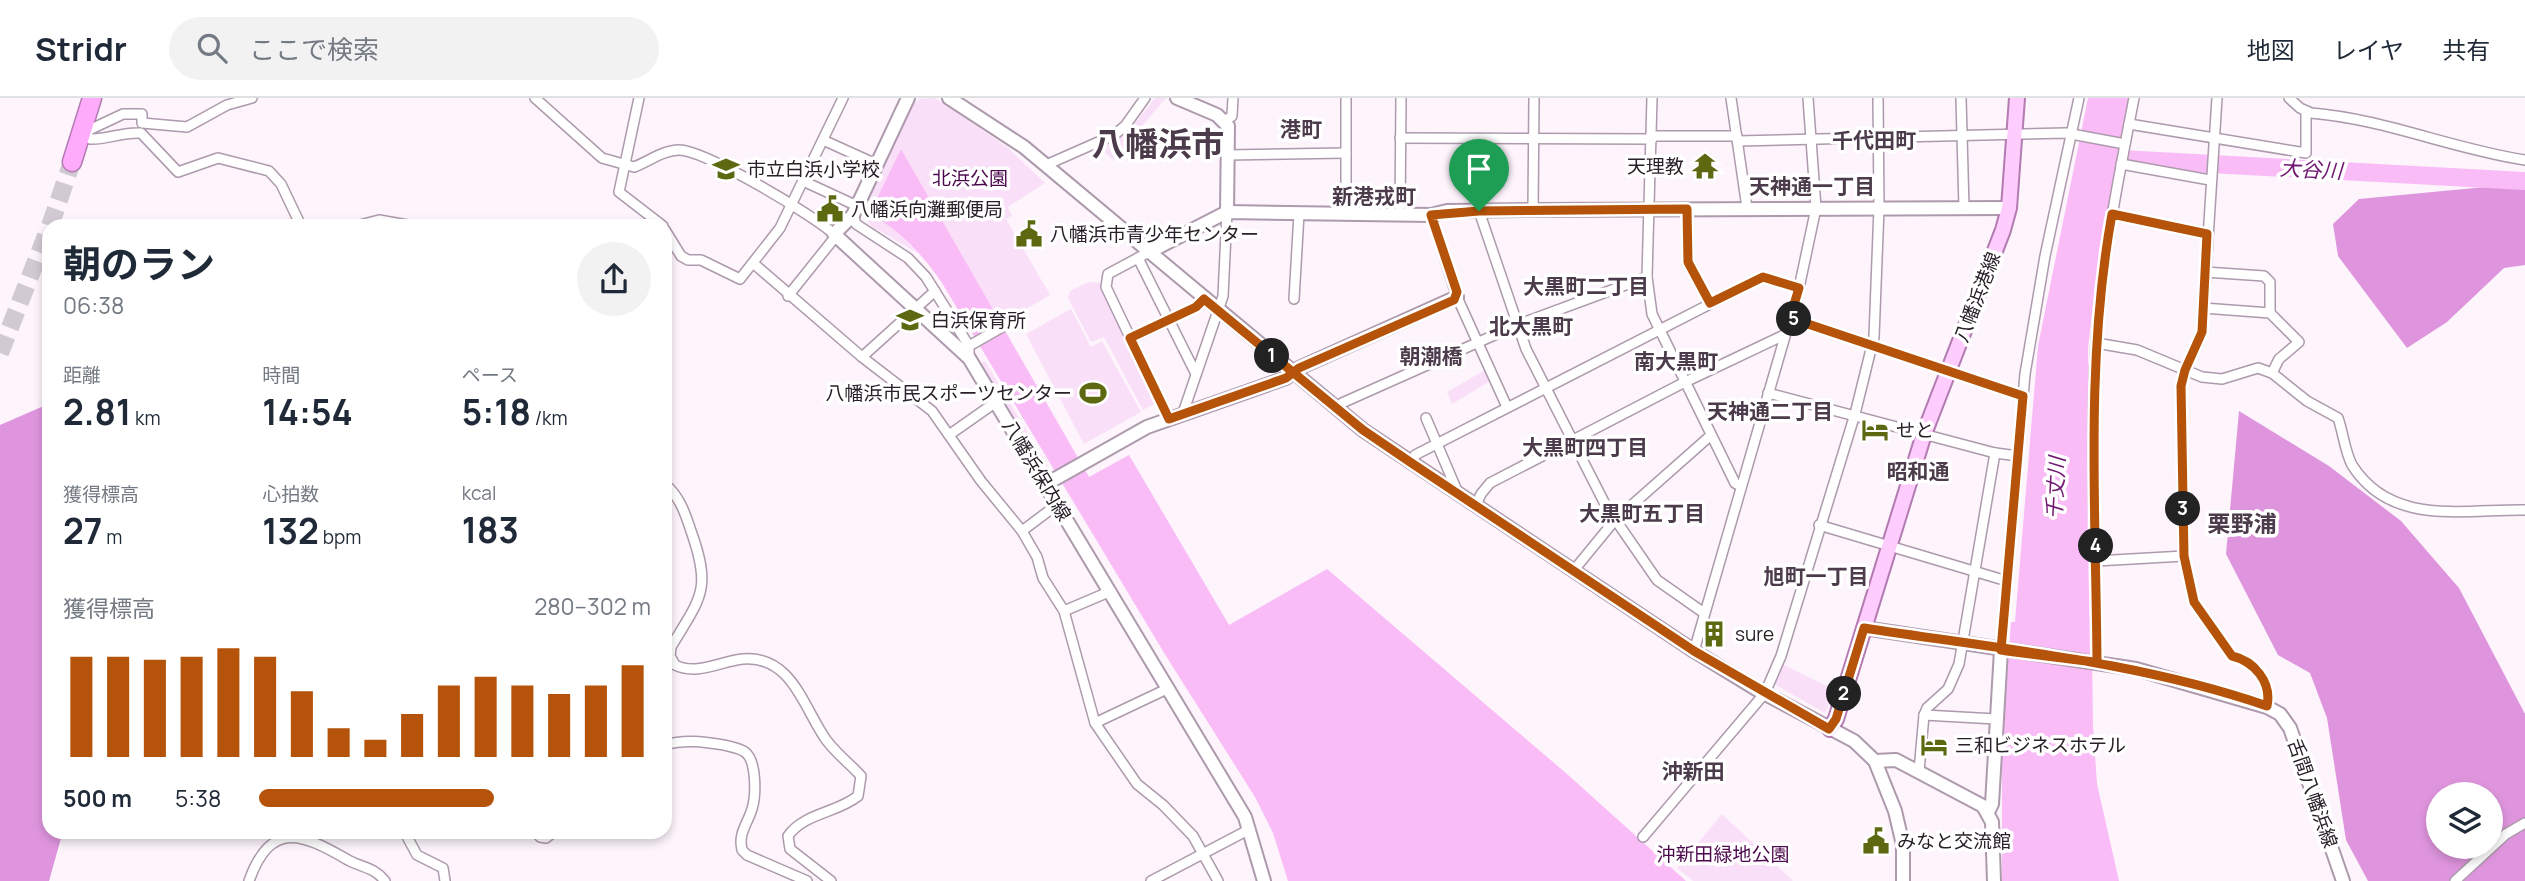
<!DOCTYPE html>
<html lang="ja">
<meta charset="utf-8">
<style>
body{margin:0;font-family:Manrope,"Noto Sans JP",sans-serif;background:#f2f2f3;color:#1f2937;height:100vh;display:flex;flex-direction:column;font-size:26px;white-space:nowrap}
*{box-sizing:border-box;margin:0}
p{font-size:23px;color:#747a83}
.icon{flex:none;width:38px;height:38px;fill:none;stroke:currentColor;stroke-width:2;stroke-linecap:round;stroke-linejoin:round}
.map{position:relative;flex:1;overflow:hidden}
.drawer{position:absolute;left:42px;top:121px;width:630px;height:620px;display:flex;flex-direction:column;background:#fff;border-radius:21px;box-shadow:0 4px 10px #0003}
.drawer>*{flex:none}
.buttons{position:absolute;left:2426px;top:684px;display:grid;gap:14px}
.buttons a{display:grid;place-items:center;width:77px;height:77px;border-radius:50%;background:#fff;box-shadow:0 4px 10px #0003;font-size:35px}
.pin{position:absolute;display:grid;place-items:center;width:60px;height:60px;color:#fff;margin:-72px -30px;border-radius:50% 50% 50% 0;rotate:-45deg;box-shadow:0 0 7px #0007}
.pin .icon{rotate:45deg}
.km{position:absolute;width:35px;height:35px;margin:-18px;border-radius:50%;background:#222;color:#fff;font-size:19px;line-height:35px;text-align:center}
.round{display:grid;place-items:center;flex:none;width:74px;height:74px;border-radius:37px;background:#f2f2f3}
.headline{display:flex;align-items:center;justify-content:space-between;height:119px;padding:0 21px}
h1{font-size:38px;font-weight:700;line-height:52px}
.metrics{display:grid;grid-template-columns:repeat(3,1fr);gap:10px;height:119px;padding:7px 21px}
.metrics div{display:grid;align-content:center}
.metrics b{font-size:35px;font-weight:700}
.metrics small{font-size:19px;font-weight:400}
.metrics p{font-size:19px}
.chart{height:196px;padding:14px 21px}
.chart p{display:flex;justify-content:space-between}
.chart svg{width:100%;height:126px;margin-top:7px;stroke:#b45309;stroke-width:6}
ul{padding:0 21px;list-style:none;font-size:23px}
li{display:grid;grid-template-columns:112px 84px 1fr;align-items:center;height:52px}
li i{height:18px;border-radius:9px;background:#b45309}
header{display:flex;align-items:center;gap:42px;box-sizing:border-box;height:98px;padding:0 35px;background:#fff;border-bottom:2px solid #e0e1e3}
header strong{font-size:33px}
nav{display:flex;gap:38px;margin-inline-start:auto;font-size:24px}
.search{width:490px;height:63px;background:#f2f2f3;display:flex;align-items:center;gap:18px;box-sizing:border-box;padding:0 24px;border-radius:38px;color:#747a83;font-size:26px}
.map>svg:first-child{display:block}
</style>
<header>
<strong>Stridr</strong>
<div class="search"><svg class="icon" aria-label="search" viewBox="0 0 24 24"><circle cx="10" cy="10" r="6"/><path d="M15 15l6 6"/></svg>ここで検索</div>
<nav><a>地図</a><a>レイヤ</a><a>共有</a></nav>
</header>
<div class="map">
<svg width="2525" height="783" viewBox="0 0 2525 783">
<rect width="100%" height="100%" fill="#fdf4fc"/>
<g fill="#fadff8">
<polygon points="935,0 1007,49 1045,85 1008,109 1012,118 1006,121 1050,197 1000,226 901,51 874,118 891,128 918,155 871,128 861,114 911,9 919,1"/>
<polygon points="1155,0 1166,0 1113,62 1101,50 1128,34"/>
<polygon points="1089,184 1100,185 1156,305 1143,312 1104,239 1091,244 1068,200 1070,193"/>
<polygon points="1071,211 1091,249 1102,243 1141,314 1084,346 1026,236"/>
<polygon points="985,263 1052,375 1047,377 978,266"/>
<polygon points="1485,272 1490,283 1452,306 1447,294"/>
<polygon points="1782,566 1835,592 1825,615 1774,586"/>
<polygon points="1722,716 1793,783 1693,783 1677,770"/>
</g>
<g fill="#df95dd" fill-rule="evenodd">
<polygon points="2525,82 2525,167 2504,170 2447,224 2407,250 2338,158 2333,126 2359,101 2485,89"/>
<polygon points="46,307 49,311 49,733 63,733 49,783 0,783 0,327"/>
<path d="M2239 313 2329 368 2401 423 2459 490 2525 616V783H2368L2346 742 2327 620 2310 575 2278 557 2226 456ZM2438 696H2490V749H2438Z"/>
</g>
<g fill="#f9bcf6">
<polygon points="2088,0 2130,0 2100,149 2088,250 2093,628 2097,686 2119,783 2002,783 2002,645 2011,524 2015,524 2038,248"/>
<path d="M901 51 1089 379 1129 357 1229 527 1327 471 1567 676 1686 783H1288L1273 735 1255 699 1166 558 942 185C924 158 901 134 874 118L872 111Z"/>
</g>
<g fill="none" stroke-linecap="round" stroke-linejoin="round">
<polyline stroke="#f9bcf6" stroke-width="18" points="2102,60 2525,83"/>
<g stroke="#d2cad2" stroke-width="18" stroke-dasharray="18 9" stroke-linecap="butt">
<polyline points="50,128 72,64"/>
<polyline points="0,255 49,130"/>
</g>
<g stroke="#ad9aac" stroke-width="12">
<g id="street">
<path d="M252 0 227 7 187 29 142 25V16H123L89 32 87 37 90 41C106 42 121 34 141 35L178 74 218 60 269 73 281 86 301 128"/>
<path d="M535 0 602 60 634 69C648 64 663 52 679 52 705 52 813 117 834 136"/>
<polyline points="639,0 619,94 663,128"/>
<polyline points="1652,0 1647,179 1652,216 1735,385 1740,388"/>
<polyline points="1731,0 1747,110"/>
<polyline points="1961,0 1964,110"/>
<path d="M2217 0 2202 234 2185 272 2181 288 2184 458 2194 504 2232 558C2254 563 2272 584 2267 609"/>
<path d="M2289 0 2300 10 2311 15C2385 21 2452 51 2525 62"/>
<polyline points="1225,23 1232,18 1233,0"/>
<polyline points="2129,26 2306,55 2306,13"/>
<polyline points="1652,38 1737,38"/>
<polyline points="1400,40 1652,41"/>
<polyline points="823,42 876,66"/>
<polyline points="1738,43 2066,35 2125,46"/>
<polyline points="1227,57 1346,55"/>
<polyline points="2121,66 2210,82"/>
<polyline points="1046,67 1114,37 1125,28 1145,0"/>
<polyline points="803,83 855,107"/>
<polyline points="1687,111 1687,164 1710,205"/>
<polyline points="1533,112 1534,0"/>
<polyline points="1479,113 1526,251 1606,408 1657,482 1704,515"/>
<polyline points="2112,116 2207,136"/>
<polyline points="853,117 856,126 908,160 926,179 969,248 969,260"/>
<polyline points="1346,117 1346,0"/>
<polyline points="1400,117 1401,0"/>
<polyline points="1431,117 1457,199 1507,309"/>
<polyline points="356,128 379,122 413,128"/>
<polyline points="665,132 681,158 688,162 701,162 740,181 780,130 843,0"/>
<polyline points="1149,154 1108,176 1106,189 1169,321"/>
<polyline points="1138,160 1195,274"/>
<polyline points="753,165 862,259 932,313 981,383 1022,433 1037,459 1043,480 1064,513 1095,625 1137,686 1163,707 1193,738 1218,783"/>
<polyline points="2205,174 2264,178 2270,184 2270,215"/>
<polyline points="788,198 836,138"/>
<polyline points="1294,201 1299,116"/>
<polyline points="2203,210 2270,215 2299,244 2279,261 2272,275"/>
<polyline points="1790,220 2023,298"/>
<polyline points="1130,241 1196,209 1204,201"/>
<path d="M2096 245 2137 252 2202 279 2222 281 2258 270 2272 275 2307 303 2338 320C2343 334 2345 354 2352 367 2391 429 2464 411 2525 412"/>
<polyline points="969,248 1004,228"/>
<polyline points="862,259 935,193"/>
<polyline points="1768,295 1995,355 2018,358"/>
<polyline points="1337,311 1342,305 1517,227 1647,179"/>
<polyline points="1183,315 1223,198 1227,114"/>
<polyline points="1426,320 1458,395"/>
<polyline points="949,337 996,304"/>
<polyline points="1413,366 1415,357 1755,183 1763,179 1799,190"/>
<path d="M665 386C680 399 685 415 691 433 712 492 701 499 671 549L670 558 675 567C697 578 721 563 743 561 793 557 804 612 827 643 837 656 850 666 861 678L858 698C837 715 804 715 788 738L790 751 831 783"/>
<polyline points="1476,407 1481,396 1490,385 1683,285 1784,237"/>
<polyline points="1819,427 2007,483"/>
<polyline points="1022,433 1058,406"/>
<polyline points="2096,463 2184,458"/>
<polyline points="1574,472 1615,422 1710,338"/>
<polyline points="1064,513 1111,493"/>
<polyline points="2001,552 2025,276 2045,158 2079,0"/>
<polyline points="1694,553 1799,190 1816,110 1808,0"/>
<path d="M2097 564C2096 459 2089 352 2096 246 2102 163 2118 82 2134 0"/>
<polyline points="1924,617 1996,621"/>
<polyline points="1095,625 1169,590"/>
<path d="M665 647C685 641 704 644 724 647 731 649 739 650 745 654 757 663 756 698 752 711 747 727 738 735 742 752L747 757 807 783"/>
<polyline points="1919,673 1924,617 1927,610 1948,591 1959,566 1995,355"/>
<polyline points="404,733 417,757 443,770 445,783"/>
<polyline points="536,733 540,739 546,740 555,733"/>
<polyline points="1643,739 1765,595 1781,558 1855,316 1874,239 1879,110 1878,0"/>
<path d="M249 783C271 721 303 736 348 762 363 770 374 769 385 783"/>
<polyline points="1151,783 1250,731"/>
<polyline points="2455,783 2506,736 2525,725"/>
</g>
</g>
<g stroke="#ad9aac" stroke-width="16">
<g id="secondary">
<polyline points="908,0 853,117 834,136 969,260 1245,719 1264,783"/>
<polyline points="949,0 1024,49 1363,332 1694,553 1756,591 1854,643 1875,663 1895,713 1903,747 1903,783"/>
<polyline points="1177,0 1217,17 1228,28 1227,114"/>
<polyline points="1149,154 1227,114 1431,117 1447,113 1533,112 2009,110"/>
<polyline points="1046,386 1147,329 1286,280 1299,270 1457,199"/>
<polyline points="1864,530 2136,571 2267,609 2280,616 2290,630 2343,783"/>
<polyline points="1875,663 1896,662 1983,708 1992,724 1994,783"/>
<polyline points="1988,714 1992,706 2001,552"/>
</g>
</g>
<g stroke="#b37bb2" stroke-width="18">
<polyline id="primary" points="1830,631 1836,621 1924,336 2003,132 2009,110 2017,0"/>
</g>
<g stroke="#b37bb2" stroke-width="21">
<polyline id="highway" points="72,64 92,0"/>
</g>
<use href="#street" stroke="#fff" stroke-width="9"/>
<use href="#secondary" stroke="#fff" stroke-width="12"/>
<use href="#primary" stroke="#fecdfd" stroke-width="14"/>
<use href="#highway" stroke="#feabfc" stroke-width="18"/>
</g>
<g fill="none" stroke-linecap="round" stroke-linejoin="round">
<g stroke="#fff" stroke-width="14">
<path id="route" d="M1479 113 1431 117 1457 194 1454 202 1299 270 1286 280 1169 321 1130 240 1196 209 1204 201 1363 332 1413 366 1694 553 1829 631 1836 621 1864 530C1999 551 2137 563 2267 608 2272 584 2254 563 2232 558L2194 504 2184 458 2181 288 2185 272 2202 234 2207 136 2112 116C2085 264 2096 415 2097 564H2094L2007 553 2001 552 2023 298 1790 220 1799 190 1763 179 1710 205 1688 164 1687 111 1479 113"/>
</g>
<use href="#route" stroke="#b45309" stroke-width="9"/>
</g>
<defs>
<g id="temple-bare" transform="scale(2.1)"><path d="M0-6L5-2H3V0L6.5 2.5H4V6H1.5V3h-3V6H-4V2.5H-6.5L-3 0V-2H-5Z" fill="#5d6910" stroke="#fff" stroke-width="2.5" paint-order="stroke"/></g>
<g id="school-bare" transform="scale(2.1)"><path d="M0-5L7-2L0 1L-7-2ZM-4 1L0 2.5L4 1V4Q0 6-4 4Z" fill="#5d6910" stroke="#fff" stroke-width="2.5" paint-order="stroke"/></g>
<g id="civic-bare" transform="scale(2.1)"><path d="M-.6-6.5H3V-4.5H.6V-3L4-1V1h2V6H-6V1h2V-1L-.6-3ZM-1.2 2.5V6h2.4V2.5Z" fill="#5d6910" stroke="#fff" stroke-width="2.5" paint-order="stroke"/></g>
<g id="stadium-bare" transform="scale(2.1)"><path d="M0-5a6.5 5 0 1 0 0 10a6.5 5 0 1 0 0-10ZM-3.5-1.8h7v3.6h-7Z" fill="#5d6910" stroke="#fff" stroke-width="2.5" paint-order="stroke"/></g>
<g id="hotel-bare" transform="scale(2.1)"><path d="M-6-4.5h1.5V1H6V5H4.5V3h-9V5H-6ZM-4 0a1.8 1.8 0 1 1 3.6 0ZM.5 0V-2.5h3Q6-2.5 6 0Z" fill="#5d6910" stroke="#fff" stroke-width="2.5" paint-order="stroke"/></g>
<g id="building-bare" transform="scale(2.1)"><path d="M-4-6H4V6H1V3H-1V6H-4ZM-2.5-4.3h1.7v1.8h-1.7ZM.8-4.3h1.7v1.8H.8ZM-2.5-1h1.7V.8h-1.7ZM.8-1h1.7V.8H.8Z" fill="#5d6910" stroke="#fff" stroke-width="2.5" paint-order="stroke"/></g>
</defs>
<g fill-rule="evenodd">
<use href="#temple-bare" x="1705" y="68"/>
<use href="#school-bare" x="726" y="71"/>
<use href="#civic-bare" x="830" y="111"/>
<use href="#civic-bare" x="1029" y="136"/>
<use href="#school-bare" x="910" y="222"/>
<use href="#stadium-bare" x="1093" y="295"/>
<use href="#hotel-bare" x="1875" y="332"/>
<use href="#building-bare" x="1714" y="536"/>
<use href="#hotel-bare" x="1934" y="647"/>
<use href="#civic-bare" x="1876" y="743"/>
</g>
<g text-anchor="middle" stroke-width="7" stroke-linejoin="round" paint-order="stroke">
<g font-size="19" fill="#282128" stroke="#fff" text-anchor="start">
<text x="1684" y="75" text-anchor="end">天理教</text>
<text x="747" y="78">市立白浜小学校</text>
<text x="851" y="118">八幡浜向灘郵便局</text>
<text x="1050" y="143">八幡浜市青少年センター</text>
<text x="931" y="229">白浜保育所</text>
<text x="1072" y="302" text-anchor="end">八幡浜市民スポーツセンター</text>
<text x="1896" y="339">せと</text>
<text x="1735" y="543">sure</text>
<text x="1955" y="654">三和ビジネスホテル</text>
<text x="1897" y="750">みなと交流館</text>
</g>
<g font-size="19" fill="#4c084d" stroke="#fff">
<text x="970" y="87">北浜公園</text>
<text x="1723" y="763">沖新田緑地公園</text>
</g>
<g font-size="19" fill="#282128" stroke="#fff">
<text transform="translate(1977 199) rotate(-69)" y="7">八幡浜港線</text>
<text transform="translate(1037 372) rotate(59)" y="7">八幡浜保内線</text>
<text transform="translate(2313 695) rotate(71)" y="7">舌間八幡浜線</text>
</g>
<g font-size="21" font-weight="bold" fill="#4c3c4b" stroke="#fff">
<text x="1301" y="39">港町</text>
<text x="1874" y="50">千代田町</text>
<text x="1812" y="96">天神通一丁目</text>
<text x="1374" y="106">新港戎町</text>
<text x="1586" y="196">大黒町二丁目</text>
<text x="1531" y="236">北大黒町</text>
<text x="1431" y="266">朝潮橋</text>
<text x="1676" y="271">南大黒町</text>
<text x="1770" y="321">天神通二丁目</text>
<text x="1585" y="357">大黒町四丁目</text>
<text x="1918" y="381">昭和通</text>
<text x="1642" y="423">大黒町五丁目</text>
<text x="1816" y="486">旭町一丁目</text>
<text x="1693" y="681">沖新田</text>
</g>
<g font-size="21" font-style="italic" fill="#701871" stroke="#fff">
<text transform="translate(2311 72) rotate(3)" y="7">大谷川</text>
<text transform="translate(2056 390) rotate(-87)" y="7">千丈川</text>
</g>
<g font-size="23" font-weight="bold" fill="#4c3c4b" stroke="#fff">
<text x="2242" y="434">栗野浦</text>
</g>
<g font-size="33" font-weight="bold" fill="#4c3c4b" stroke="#fff">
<text x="1158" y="58">八幡浜市</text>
</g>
</g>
</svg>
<div class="buttons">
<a><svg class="icon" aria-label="layers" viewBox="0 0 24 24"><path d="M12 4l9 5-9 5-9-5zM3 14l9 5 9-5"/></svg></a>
</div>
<div class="pin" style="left:1479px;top:113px;background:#1e9e55"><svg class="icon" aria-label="arrive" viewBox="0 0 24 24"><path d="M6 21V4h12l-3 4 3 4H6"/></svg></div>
<b class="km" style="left:1272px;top:258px">1</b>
<b class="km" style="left:1844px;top:596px">2</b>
<b class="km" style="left:2183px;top:411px">3</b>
<b class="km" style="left:2096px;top:448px">4</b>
<b class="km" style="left:1794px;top:221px">5</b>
<section class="drawer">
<div class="headline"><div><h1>朝のラン</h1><p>06:38</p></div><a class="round"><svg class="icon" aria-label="share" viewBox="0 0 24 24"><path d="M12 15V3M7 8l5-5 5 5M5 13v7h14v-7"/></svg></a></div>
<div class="metrics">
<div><p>距離</p><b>2.81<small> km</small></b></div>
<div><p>時間</p><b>14:54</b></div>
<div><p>ペース</p><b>5:18<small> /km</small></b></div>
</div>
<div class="metrics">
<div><p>獲得標高</p><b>27<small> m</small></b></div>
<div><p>心拍数</p><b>132<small> bpm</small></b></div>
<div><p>kcal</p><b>183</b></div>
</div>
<div class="chart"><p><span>獲得標高</span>280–302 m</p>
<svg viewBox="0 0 160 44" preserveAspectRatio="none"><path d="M5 44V9M15 44V9M25 44V10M35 44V9M45 44V6M55 44V9M65 44V21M75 44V34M85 44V38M95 44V29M105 44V19M115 44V16M125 44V19M135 44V22M145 44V19M155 44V12"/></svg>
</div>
<ul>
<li><b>500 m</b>5:38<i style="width:60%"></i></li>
</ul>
</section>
</div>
